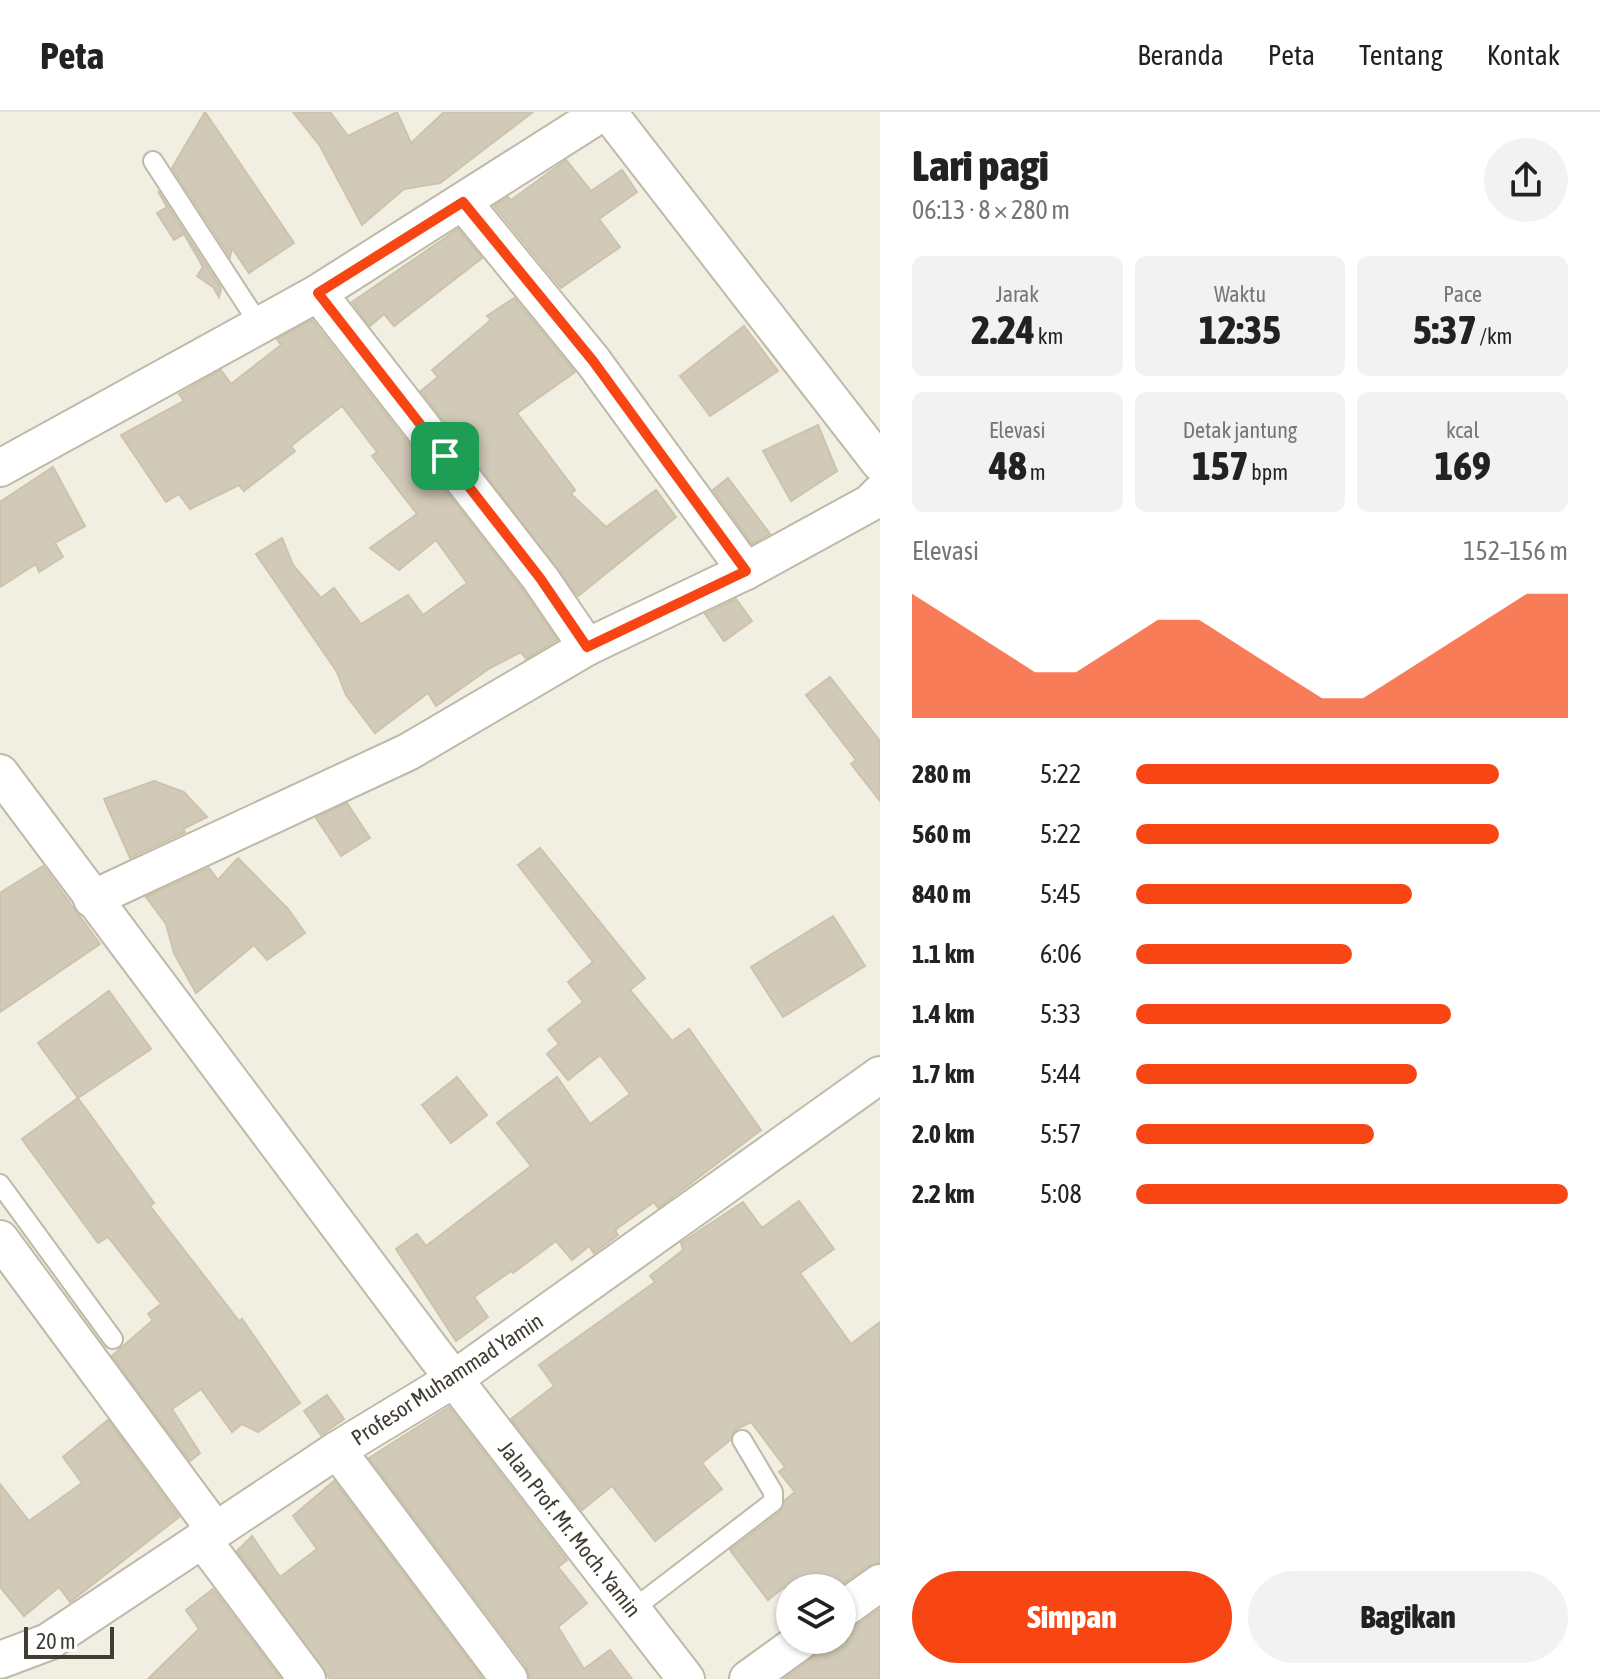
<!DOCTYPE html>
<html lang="id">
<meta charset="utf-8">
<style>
body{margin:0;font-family:"Asap Condensed",sans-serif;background:#f2f2f2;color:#222;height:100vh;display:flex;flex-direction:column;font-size:30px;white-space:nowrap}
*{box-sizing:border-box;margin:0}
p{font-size:26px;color:#767676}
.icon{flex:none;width:44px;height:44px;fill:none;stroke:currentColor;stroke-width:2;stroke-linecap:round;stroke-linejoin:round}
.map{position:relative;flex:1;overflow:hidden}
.sheet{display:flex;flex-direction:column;background:#fff;width:720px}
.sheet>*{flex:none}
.tools{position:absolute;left:776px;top:1462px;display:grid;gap:16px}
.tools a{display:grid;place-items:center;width:80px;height:80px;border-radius:50%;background:#fff;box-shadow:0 2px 6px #0004;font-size:40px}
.scale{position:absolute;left:24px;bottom:20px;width:90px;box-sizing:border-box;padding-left:8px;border:4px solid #423d33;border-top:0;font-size:22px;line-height:28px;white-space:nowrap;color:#423d33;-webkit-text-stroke:6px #fff;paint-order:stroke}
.pin{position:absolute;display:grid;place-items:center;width:68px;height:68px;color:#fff;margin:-34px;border-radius:16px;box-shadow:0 4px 12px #0006}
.round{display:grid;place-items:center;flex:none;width:84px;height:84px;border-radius:42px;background:#f2f2f2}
.head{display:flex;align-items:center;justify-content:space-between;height:136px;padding:0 32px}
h1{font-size:44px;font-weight:800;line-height:60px}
.stats{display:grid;grid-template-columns:repeat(3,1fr);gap:12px;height:136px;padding:8px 32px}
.stats div{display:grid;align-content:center;border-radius:12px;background:#f2f2f2;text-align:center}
.stats b{font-size:40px;font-weight:800}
.stats small{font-size:22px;font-weight:400}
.stats p{font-size:22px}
.chart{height:224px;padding:16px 32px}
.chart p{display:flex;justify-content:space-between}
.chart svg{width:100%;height:144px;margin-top:8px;fill:#f74513;opacity:.7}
.button{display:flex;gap:16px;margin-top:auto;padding:16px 32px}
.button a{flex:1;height:92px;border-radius:48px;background:#f74513;color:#fff;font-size:32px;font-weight:800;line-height:92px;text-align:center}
.button a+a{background:#f2f2f2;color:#222}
ul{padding:0 32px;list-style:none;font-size:26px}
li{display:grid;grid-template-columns:128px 96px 1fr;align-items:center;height:60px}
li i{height:20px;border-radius:10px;background:#f74513}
header{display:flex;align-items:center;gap:48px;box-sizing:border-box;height:112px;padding:0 40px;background:#fff;border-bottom:2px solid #e0e0e0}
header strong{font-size:38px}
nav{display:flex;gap:44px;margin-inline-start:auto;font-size:28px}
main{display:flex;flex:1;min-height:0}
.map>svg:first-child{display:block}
</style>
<header>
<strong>Peta</strong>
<nav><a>Beranda</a><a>Peta</a><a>Tentang</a><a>Kontak</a></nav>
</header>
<main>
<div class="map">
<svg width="880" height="1567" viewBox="0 0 880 1567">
<rect width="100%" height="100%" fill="#f1eee2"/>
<g fill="#d2cab8" stroke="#cdc2ab" stroke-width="2">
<polygon points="205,0 294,131 249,161 232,136 230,145 172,56"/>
<polygon points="293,0 330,0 348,24 397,0 411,31 444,0 533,0 440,71 404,77 362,113 320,34"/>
<polygon points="566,48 591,79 622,58 637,80 599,107 620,135 561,176 494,94 508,85 511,88"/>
<polygon points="158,79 221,176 219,185 213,175 197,164 203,155 184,122 174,128 157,101 167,95"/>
<polygon points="458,117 482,146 394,214 384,202 370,214 352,190"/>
<polygon points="514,186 575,260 517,301 575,378 571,382 606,415 656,378 676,405 578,484 421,279 438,265 432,258 491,208 487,204"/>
<polygon points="312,208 523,478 557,528 526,547 521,540 490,556 436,594 428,581 375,621 346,583 337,560 256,442 282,426 293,453 321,486 334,476 361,512 408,483 423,503 467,471 436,428 399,458 370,436 417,402 372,344 377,340 342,294 291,334 295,339 244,379 239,373 190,397 179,382 166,390 121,323 184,289 179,282 221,258 231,272 281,233 277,227"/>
<polygon points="744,214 778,259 710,304 680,264"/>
<polygon points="818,313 837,359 791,389 763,339"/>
<polygon points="53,355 85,414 55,431 63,445 39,460 36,452 0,475 0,390"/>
<polygon points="728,366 770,422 752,432 713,378"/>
<polygon points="736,487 752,509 724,529 705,502"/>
<polygon points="830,565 880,629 880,689 851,652 856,648 806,583"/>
<polygon points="154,669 184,680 207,705 183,717 185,720 130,746 104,687"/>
<polygon points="347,691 370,726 341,744 316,706"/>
<polygon points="540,736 645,866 630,878 672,929 689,917 761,1018 658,1096 654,1090 615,1118 618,1123 594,1141 589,1134 572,1148 556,1129 513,1161 511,1159 474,1185 488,1205 456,1229 396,1137 417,1122 426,1134 531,1054 497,1011 557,965 590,1012 630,982 600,943 568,968 547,942 559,932 548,918 583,890 568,870 593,850 518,753"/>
<polygon points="238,746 288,797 305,821 267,848 254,833 196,881 174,841 166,812 146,785 209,756 218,768"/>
<polygon points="43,754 100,832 0,900 0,781"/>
<polygon points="833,804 865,854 783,905 751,855"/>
<polygon points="109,879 151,937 78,986 38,931"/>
<polygon points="457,965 487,1003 451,1031 422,993"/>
<polygon points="78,986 154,1091 150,1094 239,1209 242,1207 300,1291 258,1320 242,1312 232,1320 201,1277 172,1297 200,1341 190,1349 112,1244 153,1208 148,1202 161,1192 108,1125 98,1131 22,1027"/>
<polygon points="799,1089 834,1137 800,1161 851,1232 880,1210 880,1450 868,1454 837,1476 783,1476 768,1488 730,1438 780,1400 785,1388 795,1380 779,1360 785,1355 751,1310 735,1318 730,1328 702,1351 722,1377 655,1429 612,1374 582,1398 511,1307 554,1274 539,1253 655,1170 650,1164 683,1138 681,1131 743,1090 762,1116"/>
<polygon points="327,1283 344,1307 321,1323 304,1299"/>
<polygon points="449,1295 567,1448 558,1455 587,1491 558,1515 584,1557 610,1538 632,1567 530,1567 526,1554 369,1346"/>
<polygon points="108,1308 179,1405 70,1490 59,1475 24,1504 0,1475 0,1372 29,1409 82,1371 63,1345"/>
<polygon points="334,1369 483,1567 330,1567 328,1564 237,1439 252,1424 280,1465 317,1437 293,1404"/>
<polygon points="213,1477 281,1567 148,1567 199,1517 186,1498"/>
<polygon points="880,1497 880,1567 784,1567 836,1528 842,1528 842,1519 854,1515"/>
</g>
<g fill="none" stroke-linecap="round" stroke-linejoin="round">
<g stroke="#bfb9a8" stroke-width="22">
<g id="service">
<polyline points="153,49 259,212"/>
<polyline points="0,1072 113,1227"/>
<polyline points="632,1498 773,1390 773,1380 742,1328"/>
</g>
</g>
<g stroke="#bfb9a8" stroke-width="40">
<g id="minor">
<polyline points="608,0 880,351"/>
<polyline points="463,90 593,249 746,459"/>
<polyline points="318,181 540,466 587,535"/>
<polyline points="0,356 318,181 603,0"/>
<polyline points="0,661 433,1240 686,1567"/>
<polyline points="92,787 408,640 587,535 746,459 870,391 880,381"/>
<polyline points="0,1127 215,1418"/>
<polyline points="337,1338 509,1567"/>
<polyline points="202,1427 307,1567"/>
<polyline points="842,1498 880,1471"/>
<polyline points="0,1548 48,1530 337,1338 454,1267 880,963"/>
<polyline points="748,1567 802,1528"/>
</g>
</g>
<use href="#service" stroke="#fff" stroke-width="18"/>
<use href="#minor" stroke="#fff" stroke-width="36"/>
</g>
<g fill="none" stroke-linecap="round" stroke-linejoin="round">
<g stroke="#fff" stroke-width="16">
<polygon id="route" points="463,90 593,249 746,459 587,535 540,466 318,181"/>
</g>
<use href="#route" stroke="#f74513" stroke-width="10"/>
</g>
<g text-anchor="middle" stroke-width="6" stroke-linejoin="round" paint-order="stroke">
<g font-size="22" fill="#423d33" stroke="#fff">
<text transform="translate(447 1267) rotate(-33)" y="8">Profesor Muhammad Yamin</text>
<text transform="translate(570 1417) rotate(52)" y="8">Jalan Prof. Mr. Moch. Yamin</text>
</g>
</g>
</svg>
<div class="tools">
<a><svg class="icon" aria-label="layers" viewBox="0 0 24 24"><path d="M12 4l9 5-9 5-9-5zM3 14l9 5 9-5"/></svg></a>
</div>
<div class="scale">20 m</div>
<div class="pin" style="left:445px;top:344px;background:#1e9e55"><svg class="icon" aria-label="arrive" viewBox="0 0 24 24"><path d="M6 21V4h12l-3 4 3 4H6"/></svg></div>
</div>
<section class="sheet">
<div class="head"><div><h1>Lari pagi</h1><p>06:13 · 8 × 280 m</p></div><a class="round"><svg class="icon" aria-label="share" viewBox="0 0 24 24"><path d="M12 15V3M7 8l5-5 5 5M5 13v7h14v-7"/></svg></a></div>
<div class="stats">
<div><p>Jarak</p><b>2.24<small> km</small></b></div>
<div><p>Waktu</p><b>12:35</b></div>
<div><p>Pace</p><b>5:37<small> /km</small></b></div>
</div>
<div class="stats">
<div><p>Elevasi</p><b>48<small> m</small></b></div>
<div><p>Detak jantung</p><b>157<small> bpm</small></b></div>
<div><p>kcal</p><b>169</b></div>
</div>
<div class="chart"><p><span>Elevasi</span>152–156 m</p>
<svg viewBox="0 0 160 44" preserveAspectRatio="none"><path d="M0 44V6L10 14L20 22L30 30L40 30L50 22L60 14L70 14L80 22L90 30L100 38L110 38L120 30L130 22L140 14L150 6L160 6V44z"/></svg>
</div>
<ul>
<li><b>280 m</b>5:22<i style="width:84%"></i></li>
<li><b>560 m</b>5:22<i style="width:84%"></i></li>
<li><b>840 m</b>5:45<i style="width:64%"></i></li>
<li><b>1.1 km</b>6:06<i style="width:50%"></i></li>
<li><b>1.4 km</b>5:33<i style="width:73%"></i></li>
<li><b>1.7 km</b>5:44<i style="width:65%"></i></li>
<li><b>2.0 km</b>5:57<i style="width:55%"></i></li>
<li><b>2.2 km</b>5:08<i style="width:100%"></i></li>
</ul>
<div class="button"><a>Simpan</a><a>Bagikan</a></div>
</section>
</main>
